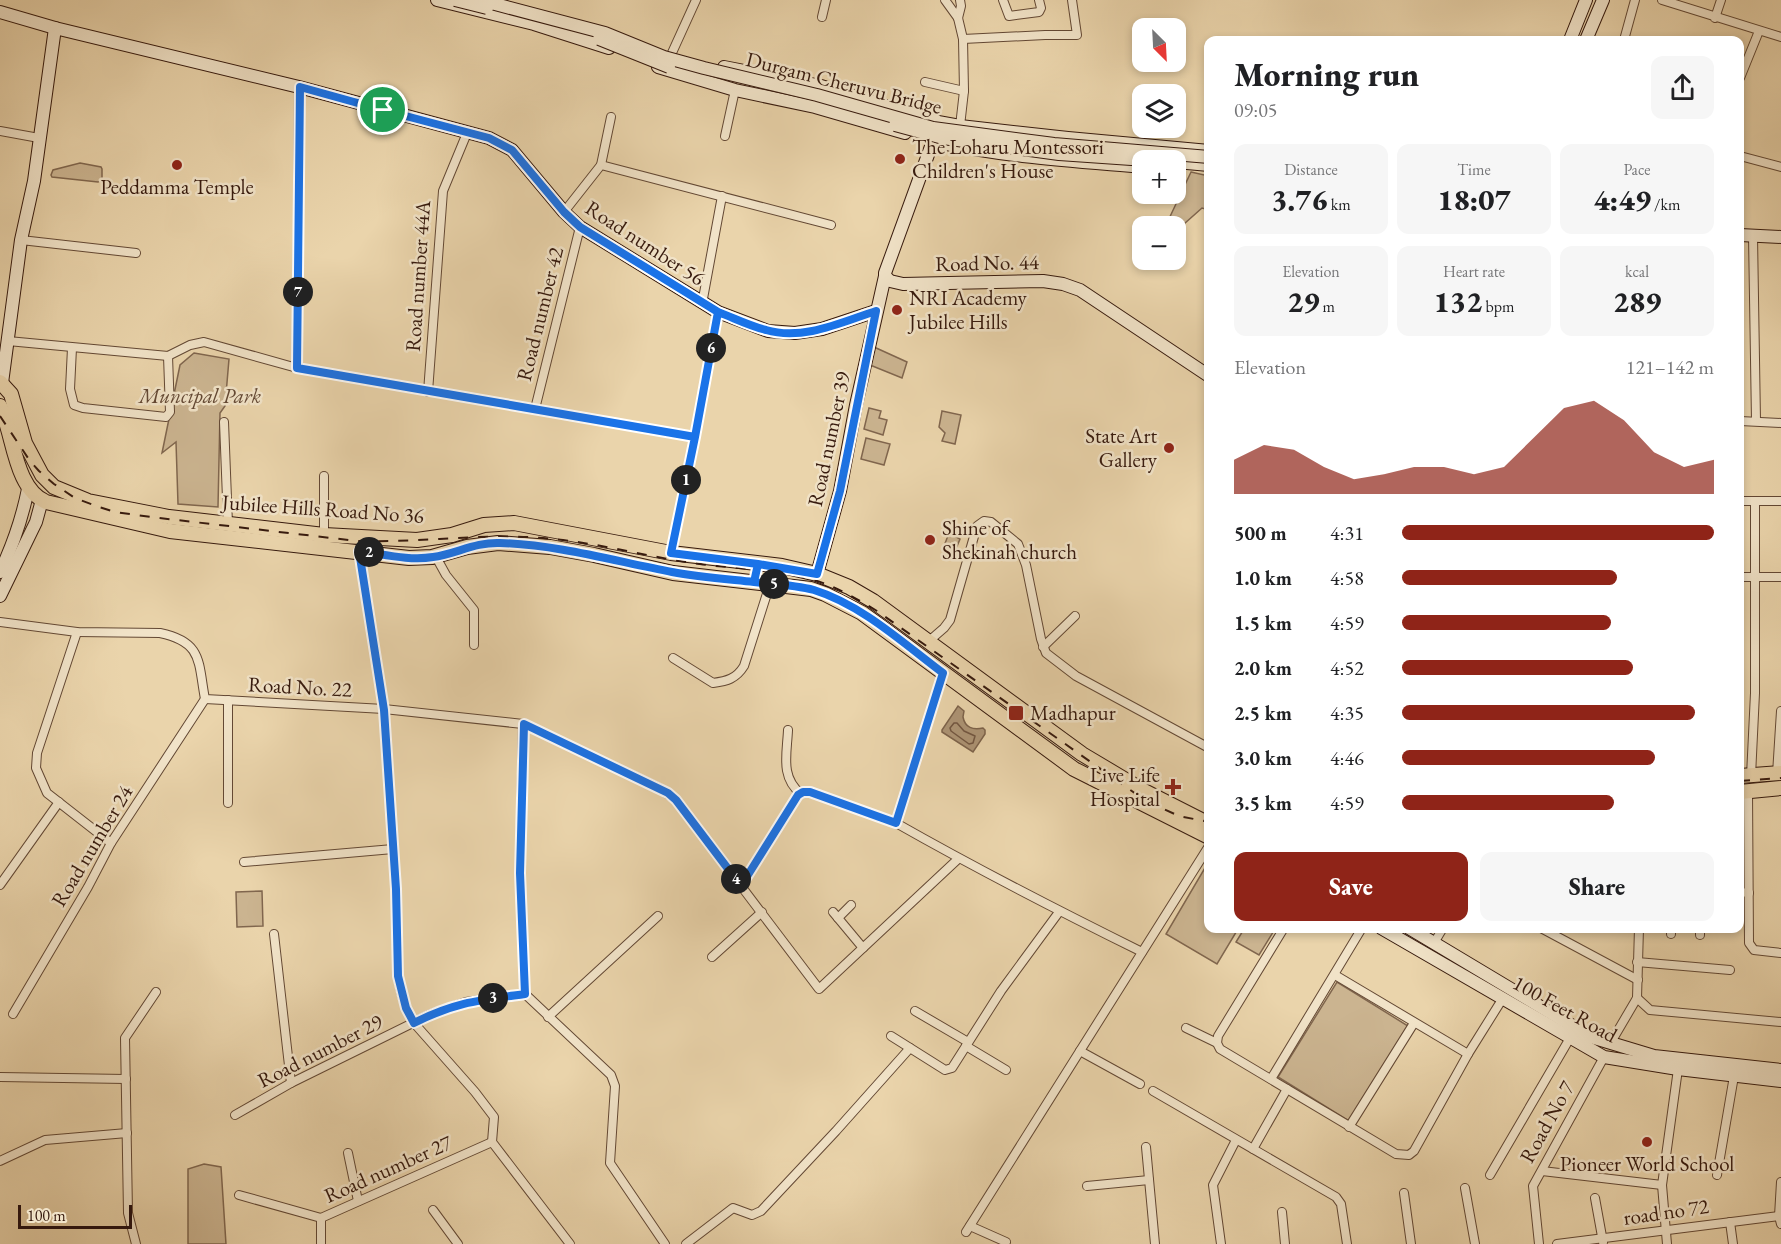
<!DOCTYPE html>
<meta charset="utf-8">
<style>
body{margin:0;font-family:"EB Garamond",serif;background:#f6f6f6;color:#202124;height:100vh;display:flex;flex-direction:column;font-size:22px;white-space:nowrap}
*{box-sizing:border-box;margin:0}
p{font-size:20px;color:#757577}
.icon{flex:none;width:33px;height:33px;fill:none;stroke:currentColor;stroke-width:2;stroke-linecap:round;stroke-linejoin:round}
.map{position:relative;flex:1;overflow:hidden}
.details{position:absolute;left:1204px;top:36px;width:540px;height:897px;display:flex;flex-direction:column;background:#fff;border-radius:12px;box-shadow:0 3px 9px #0003}
.details>*{flex:none}
.needle{width:39px;rotate:156deg}
.fabs{position:absolute;left:1132px;top:18px;display:grid;gap:12px}
.fabs a{display:grid;place-items:center;width:54px;height:54px;border-radius:12px;background:#fff;box-shadow:0 3px 9px #0003;font-size:30px}
.scale{position:absolute;left:18px;bottom:15px;width:114px;box-sizing:border-box;padding-left:6px;border:3px solid #36190d;border-top:0;font-size:16px;line-height:21px;white-space:nowrap;color:#36190d;-webkit-text-stroke:4px #f1e3c8;paint-order:stroke}
.pin{position:absolute;display:grid;place-items:center;width:51px;height:51px;color:#fff;margin:-26px;border:3px solid #fff;border-radius:50%;box-shadow:0 2px 6px #0007}
.km{position:absolute;width:30px;height:30px;margin:-15px;border-radius:50%;background:#222;color:#fff;font-size:16px;line-height:30px;text-align:center}
.round{display:grid;place-items:center;flex:none;width:63px;height:63px;border-radius:12px;background:#f6f6f6}
.overview{display:flex;align-items:center;justify-content:space-between;height:102px;padding:0 30px}
h1{font-size:33px;font-weight:800;line-height:45px}
.figures{display:grid;grid-template-columns:repeat(3,1fr);gap:9px;height:102px;padding:6px 30px}
.figures div{display:grid;align-content:center;border-radius:12px;background:#f6f6f6;text-align:center}
.figures b{font-size:30px;font-weight:800}
.figures small{font-size:16px;font-weight:400}
.figures p{font-size:16px}
.chart{height:168px;padding:12px 30px}
.chart p{display:flex;justify-content:space-between}
.chart svg{width:100%;height:108px;margin-top:6px;fill:#8f2418;opacity:.7}
.action{display:flex;gap:12px;margin-top:auto;padding:12px 30px}
.action a{flex:1;height:69px;border-radius:12px;background:#8f2418;color:#fff;font-size:24px;font-weight:800;line-height:69px;text-align:center}
.action a+a{background:#f6f6f6;color:#202124}
ul{padding:0 30px;list-style:none;font-size:20px}
li{display:grid;grid-template-columns:96px 72px 1fr;align-items:center;height:45px}
li i{height:15px;border-radius:8px;background:#8f2418}
.map>svg:first-child{display:block}
</style>
<div class="map">
<svg width="1781" height="1244" viewBox="0 0 1781 1244">
<rect width="100%" height="100%" fill="#ead4ab"/>
<filter id="stains"><feTurbulence type="fractalNoise" baseFrequency=".00333" numOctaves="4"/><feColorMatrix values="0 0 0 0 .2 0 0 0 0 .09 0 0 0 0 .02 0 0 0 .5 -.17"/></filter>
<radialGradient id="worn" r=".72"><stop offset=".6" stop-color="#630" stop-opacity="0"/><stop offset="1" stop-color="#630" stop-opacity=".3"/></radialGradient>
<g fill="#cbb490" stroke="#80664e" stroke-width="1.5">
<polygon points="80,163 101,167 102,169 102,180 98,182 52,177 51,175 53,170"/>
<polygon points="1191,172 1209,176 1209,210 1202,208 1176,231 1176,226 1168,226 1167,223"/>
<polygon points="874,347 907,362 902,378 870,365"/>
<polygon points="194,353 229,359 225,406 220,413 218,507 178,504 176,442 162,453 180,365"/>
<polygon points="869,408 881,411 879,418 887,420 883,435 864,429"/>
<polygon points="942,411 961,415 955,444 942,441 945,433 939,427"/>
<polygon points="866,438 890,444 884,465 861,459"/>
<polygon points="949,533 960,539 955,551 944,546"/>
<polygon points="1209,861 1209,928 1238,929 1217,964 1166,934"/>
<polygon points="262,891 263,926 237,927 236,892"/>
<polygon points="1244,929 1275,929 1259,955 1236,942"/>
<polygon points="1337,982 1408,1026 1349,1121 1278,1077"/>
<polygon points="204,1164 221,1167 226,1244 188,1244 188,1169"/>
</g>
<path fill="#ad9475" stroke="#7d634b" stroke-width="1.5" d="M958 706 964 711 963 717C965 728 973 730 983 728L985 730V734L973 752 942 732V730Z"/>
<g fill="none" stroke-linecap="round" stroke-linejoin="round">
<polygon stroke="#725641" stroke-width="1.5" points="954,723 957,723 964,731 975,736 973,743 969,744 951,731 950,728"/>
<g stroke="#634834" stroke-width="10">
<g id="street">
<polyline points="945,0 958,18"/>
<polyline points="1003,0 1009,16 1039,12 1041,8 1039,0"/>
<polyline points="1662,0 1781,37"/>
<polyline points="822,17 826,0"/>
<polyline points="1715,18 1721,0"/>
<polyline points="963,39 1045,35 1077,35 1072,0"/>
<polyline points="1624,40 1635,0"/>
<polyline points="671,55 696,0"/>
<polyline points="1740,78 1759,31"/>
<polyline points="925,82 964,91"/>
<polyline points="960,126 964,91 963,39 958,18 961,6 960,0"/>
<polyline points="0,131 39,138"/>
<polyline points="725,136 735,90"/>
<polyline points="1740,156 1781,167"/>
<polyline points="601,165 611,117"/>
<polyline points="564,212 601,165 831,225"/>
<polyline points="1753,236 1756,421"/>
<polyline points="21,240 136,253"/>
<polyline points="702,304 722,196"/>
<polyline points="8,341 168,356 190,345 204,342 297,368 695,437"/>
<polyline points="72,348 70,389 74,405 83,408 166,417 170,412 168,356"/>
<polyline points="297,368 299,87"/>
<polyline points="428,392 443,191 467,133"/>
<polyline points="535,409 580,227"/>
<polyline points="1740,421 1781,423"/>
<polyline points="224,422 228,524"/>
<polyline points="324,476 324,535"/>
<polyline points="1740,501 1781,501"/>
<polyline points="359,551 384,709 396,889 398,976 401,991 406,1008 414,1023 475,1092 494,1117 492,1142 570,1244"/>
<polyline points="671,553 695,437 718,312"/>
<polyline points="436,557 446,575 474,610 474,645"/>
<polyline points="1740,577 1781,577"/>
<path d="M0 622 77 632 160 633C203 642 198 662 205 699L384 709 523 724 659 788 676 800 819 989 958 859"/>
<polyline points="77,632 37,753 36,768 47,793 111,843"/>
<polyline points="929,641 944,628 950,620 977,526 984,521 991,522 1018,544 1026,565 1041,639 1046,653 1076,676 1209,748"/>
<polyline points="1043,647 1075,616"/>
<path d="M673 658 713 683C727 681 736 679 744 666L770 584"/>
<path d="M943 673 896 823C977 869 1059 911 1142 952"/>
<polyline points="523,724 520,873 525,994 611,1075 615,1086 610,1163 665,1244"/>
<path d="M788 730C787 754 780 777 801 794"/>
<polyline points="1777,774 1781,711"/>
<polyline points="1751,776 1755,693 1755,501"/>
<polyline points="1748,792 1749,943 1754,950 1781,953"/>
<polyline points="228,803 228,700"/>
<polyline points="244,862 393,849"/>
<polyline points="0,885 59,802"/>
<polyline points="741,886 798,795 803,792 810,792 896,823"/>
<polyline points="1740,892 1749,893"/>
<polyline points="833,912 863,948"/>
<polyline points="838,918 851,905"/>
<polyline points="1284,928 1218,1036 1217,1043 1220,1049 1396,1154 1409,1155 1414,1151 1468,1054 1503,998"/>
<polyline points="1541,928 1638,980"/>
<polyline points="1671,928 1671,934"/>
<polyline points="274,934 291,1083"/>
<polyline points="1700,935 1700,928"/>
<polyline points="1434,943 1443,928"/>
<polyline points="712,957 762,912"/>
<polyline points="1637,962 1730,970"/>
<polyline points="1335,975 1468,1054"/>
<polyline points="1637,998 1650,1010 1781,1022"/>
<polyline points="915,1011 968,1042"/>
<polyline points="13,1014 88,887 111,843 205,699"/>
<polyline points="548,1017 658,916"/>
<polyline points="1186,1028 1217,1043"/>
<polyline points="891,1036 945,1070 952,1068 1001,991 1059,912"/>
<polyline points="1610,1044 1637,998 1639,928"/>
<polyline points="966,1046 1006,1070"/>
<polyline points="1080,1051 1140,1084"/>
<polyline points="0,1077 126,1079"/>
<polyline points="1271,1079 1362,928"/>
<polyline points="1153,1091 1336,1197 1341,1204 1347,1244"/>
<polyline points="235,1115 291,1083 429,1015 466,1002 525,994"/>
<polyline points="1349,1127 1414,1023"/>
<polyline points="1146,1147 1155,1244"/>
<polyline points="1253,1149 1287,1089"/>
<polyline points="348,1153 358,1201"/>
<polyline points="0,1161 45,1140 127,1133"/>
<polyline points="1542,1171 1662,1185"/>
<polyline points="1490,1175 1570,1038"/>
<polyline points="1717,1175 1734,1076"/>
<polyline points="1781,1182 1779,1216 1781,1224"/>
<polyline points="1087,1186 1149,1180"/>
<polyline points="1465,1188 1475,1244"/>
<polyline points="1404,1193 1411,1244"/>
<polyline points="239,1195 321,1218"/>
<polyline points="1595,1198 1603,1242"/>
<polyline points="433,1210 458,1244"/>
<polyline points="1282,1212 1285,1244"/>
<polyline points="1730,1222 1733,1244"/>
<polyline points="970,1226 1006,1242"/>
<polyline points="966,1232 1209,846"/>
<polyline points="136,1244 128,1213 125,1038 156,992"/>
<polyline points="321,1244 321,1218 492,1142"/>
<polyline points="686,1244 733,1208 752,1215 761,1211 836,1131 910,1048"/>
<polyline points="1221,1244 1213,1185 1236,1140"/>
<polyline points="1539,1244 1533,1186 1604,1057"/>
<polyline points="1557,1244 1779,1216"/>
<polyline points="1667,1244 1662,1185 1678,1069"/>
</g>
</g>
<g stroke="#36190d" stroke-width="14">
<g id="secondary">
<polyline points="437,0 534,24 609,48"/>
<polyline points="0,12 55,28 299,87 489,138 512,150 564,212 580,227 718,312 768,331 795,333 822,329 876,311"/>
<polyline points="1570,40 1586,0"/>
<polyline points="1586,40 1603,0"/>
<polyline points="658,67 735,90 815,107 905,133"/>
<polyline points="724,67 821,86 938,122 960,126 1068,138 1209,151"/>
<polyline points="933,141 885,273 885,276 890,281 903,284 1043,281 1063,284 1080,290 1209,376"/>
<path d="M936 142C1004 157 1074 161 1143 167"/>
<polyline points="1176,162 1209,165"/>
<polyline points="1740,235 1781,237"/>
<polyline points="2,383 21,240 34,181 55,28"/>
<path d="M0 572C13 545 22 519 28 489"/>
<polyline points="817,574 840,491 856,405 885,276"/>
<polyline points="0,596 36,522 42,500"/>
<polyline points="1381,928 1604,1057 1678,1069 1781,1081"/>
<polyline points="1409,928 1591,1037 1654,1056 1781,1070"/>
</g>
</g>
<g stroke="#36190d" stroke-width="16">
<g id="primary">
<polyline points="0,382 11,394 25,443 42,475 54,487 88,501 169,517 324,535 417,540 452,535 484,525 514,523 671,553 782,566 817,574 849,587 873,601 1082,754 1144,791 1209,824"/>
<path d="M0 406C14 434 14 488 46 502L170 531 409 558 432 557 467 547 498 543 550 547 594 555 673 573 811 589 825 594 862 613 1074 769 1209 837"/>
<polyline points="1740,776 1781,773"/>
<polyline points="1740,792 1781,788"/>
</g>
</g>
<use href="#street" stroke="#f1e3c8" stroke-width="8"/>
<use href="#secondary" stroke="#f1e3c8" stroke-width="12"/>
<use href="#primary" stroke="#ead4ab" stroke-width="14"/>
<g stroke="#36190d" stroke-width="2" stroke-dasharray="10 10" stroke-linecap="butt">
<path d="M0 416 30 461 39 471 54 484 75 498 96 506 115 512 151 517 357 541C419 543 481 533 543 538 596 542 647 557 700 564 734 569 770 568 803 577 830 583 854 597 877 611L1146 801 1179 816 1209 822"/>
<polyline points="1740,781 1781,778"/>
</g>
<g stroke="#36190d" stroke-width="14" stroke-linecap="butt">
<g id="secondary-bridge">
<polyline points="455,0 487,8"/>
<polyline points="480,0 605,33 664,57 704,68 817,95 933,128 1054,144 1209,157"/>
<polyline points="599,39 669,67"/>
<polyline points="895,125 943,138 1059,154 1146,160"/>
</g>
</g>
<use href="#secondary-bridge" stroke="#f1e3c8" stroke-width="12"/>
</g>
<g fill="none" stroke-linecap="round" stroke-linejoin="round">
<g stroke="#fff" stroke-width="12">
<path id="route" d="M383 110 489 138 512 150 564 212 580 227 718 312 695 437 671 553 758 564 754 582C726 579 699 577 672 572 614 561 559 545 500 543 475 542 456 554 433 557 409 561 383 554 359 551L384 710 396 889 398 976 406 1008 414 1023C455 1002 481 1000 525 994L520 873 524 724 668 793 676 800 741 886 798 795 803 792H810L896 823 943 673C903 643 862 605 814 590 795 585 773 584 754 582L758 564 817 574 840 491 876 311C842 322 803 341 766 330 750 326 734 318 718 312L695 437 297 368 300 87 383 110"/>
</g>
<use href="#route" stroke="#1a73e8" stroke-width="8"/>
</g>
<g fill="#8f2418" stroke="#f1e3c8" stroke-width="2">
<circle cx="900" cy="159" r="6"/>
<circle cx="177" cy="165" r="6"/>
<circle cx="897" cy="310" r="6"/>
<circle cx="1169" cy="448" r="6"/>
<circle cx="930" cy="540" r="6"/>
<rect x="1008" y="705" width="16" height="16" rx="3"/>
<path d="M1170 778h6v6h6v6h-6v6h-6v-6h-6v-6h6z"/>
<circle cx="1647" cy="1142" r="6"/>
</g>
<g text-anchor="middle" stroke-width="5" stroke-linejoin="round" paint-order="stroke">
<g font-size="21" fill="#36190d" stroke="#f1e3c8">
<text transform="translate(844 83) rotate(14)" y="7">Durgam Cheruvu Bridge</text>
<text transform="translate(645 243) rotate(33)" y="7">Road number 56</text>
<text transform="translate(987 263) rotate(-1)" y="7">Road No. 44</text>
<text transform="translate(418 276) rotate(-86)" y="7">Road number 44A</text>
<text transform="translate(540 314) rotate(-76)" y="7">Road number 42</text>
<text transform="translate(829 439) rotate(-78)" y="7">Road number 39</text>
<text transform="translate(323 509) rotate(4)" y="7">Jubilee Hills Road No 36</text>
<text transform="translate(300 687) rotate(3)" y="7">Road No. 22</text>
<text transform="translate(92 846) rotate(-59)" y="7">Road number 24</text>
<text transform="translate(1565 1009) rotate(29)" y="7">100 Feet Road</text>
<text transform="translate(320 1051) rotate(-27)" y="7">Road number 29</text>
<text transform="translate(1547 1122) rotate(-61)" y="7">Road No 7</text>
<text transform="translate(388 1169) rotate(-24)" y="7">Road number 27</text>
<text transform="translate(1666 1212) rotate(-8)" y="7">road no 72</text>
</g>
<g font-size="21" fill="#36190d" stroke="#f1e3c8" text-anchor="start">
<text x="912" y="154">The Loharu Montessori<tspan x="912" dy="24">Children's House</tspan></text>
<text x="177" y="194" text-anchor="middle">Peddamma Temple</text>
<text x="909" y="305">NRI Academy<tspan x="909" dy="24">Jubilee Hills</tspan></text>
<text x="1157" y="443" text-anchor="end">State Art<tspan x="1157" dy="24">Gallery</tspan></text>
<text x="942" y="535">Shine of<tspan x="942" dy="24">Shekinah church</tspan></text>
<text x="1030" y="720">Madhapur</text>
<text x="1160" y="782" text-anchor="end">Live Life<tspan x="1160" dy="24">Hospital</tspan></text>
<text x="1647" y="1171" text-anchor="middle">Pioneer World School</text>
</g>
<g font-size="21" font-style="italic" fill="#634834" stroke="#f1e3c8">
<text x="200" y="403">Muncipal Park</text>
</g>
</g>
<rect width="100%" height="100%" filter="url(#stains)"/>
<rect width="100%" height="100%" fill="url(#worn)"/>
</svg>
<div class="fabs">
<a><svg class="needle" viewBox="-14 -14 28 28"><path d="M0-13l5 13h-10z" fill="#e53935"/><path d="M0 13l5-13h-10z" fill="#757577"/></svg></a>
<a><svg class="icon" aria-label="layers" viewBox="0 0 24 24"><path d="M12 4l9 5-9 5-9-5zM3 14l9 5 9-5"/></svg></a>
<a>+</a>
<a>−</a>
</div>
<div class="scale">100 m</div>
<div class="pin" style="left:383px;top:110px;background:#1e9e55"><svg class="icon" aria-label="arrive" viewBox="0 0 24 24"><path d="M6 21V4h12l-3 4 3 4H6"/></svg></div>
<b class="km" style="left:686px;top:480px">1</b>
<b class="km" style="left:369px;top:552px">2</b>
<b class="km" style="left:493px;top:998px">3</b>
<b class="km" style="left:736px;top:879px">4</b>
<b class="km" style="left:774px;top:584px">5</b>
<b class="km" style="left:711px;top:348px">6</b>
<b class="km" style="left:298px;top:292px">7</b>
<section class="details">
<div class="overview"><div><h1>Morning run</h1><p>09:05</p></div><a class="round"><svg class="icon" aria-label="share" viewBox="0 0 24 24"><path d="M12 15V3M7 8l5-5 5 5M5 13v7h14v-7"/></svg></a></div>
<div class="figures">
<div><p>Distance</p><b>3.76<small> km</small></b></div>
<div><p>Time</p><b>18:07</b></div>
<div><p>Pace</p><b>4:49<small> /km</small></b></div>
</div>
<div class="figures">
<div><p>Elevation</p><b>29<small> m</small></b></div>
<div><p>Heart rate</p><b>132<small> bpm</small></b></div>
<div><p>kcal</p><b>289</b></div>
</div>
<div class="chart"><p><span>Elevation</span>121–142 m</p>
<svg viewBox="0 0 160 44" preserveAspectRatio="none"><path d="M0 44V30L10 24L20 26L30 33L40 38L50 36L60 33L70 33L80 36L90 33L100 21L110 9L120 6L130 14L140 27L150 33L160 30V44z"/></svg>
</div>
<ul>
<li><b>500 m</b>4:31<i style="width:100%"></i></li>
<li><b>1.0 km</b>4:58<i style="width:69%"></i></li>
<li><b>1.5 km</b>4:59<i style="width:67%"></i></li>
<li><b>2.0 km</b>4:52<i style="width:74%"></i></li>
<li><b>2.5 km</b>4:35<i style="width:94%"></i></li>
<li><b>3.0 km</b>4:46<i style="width:81%"></i></li>
<li><b>3.5 km</b>4:59<i style="width:68%"></i></li>
</ul>
<div class="action"><a>Save</a><a>Share</a></div>
</section>
</div>
